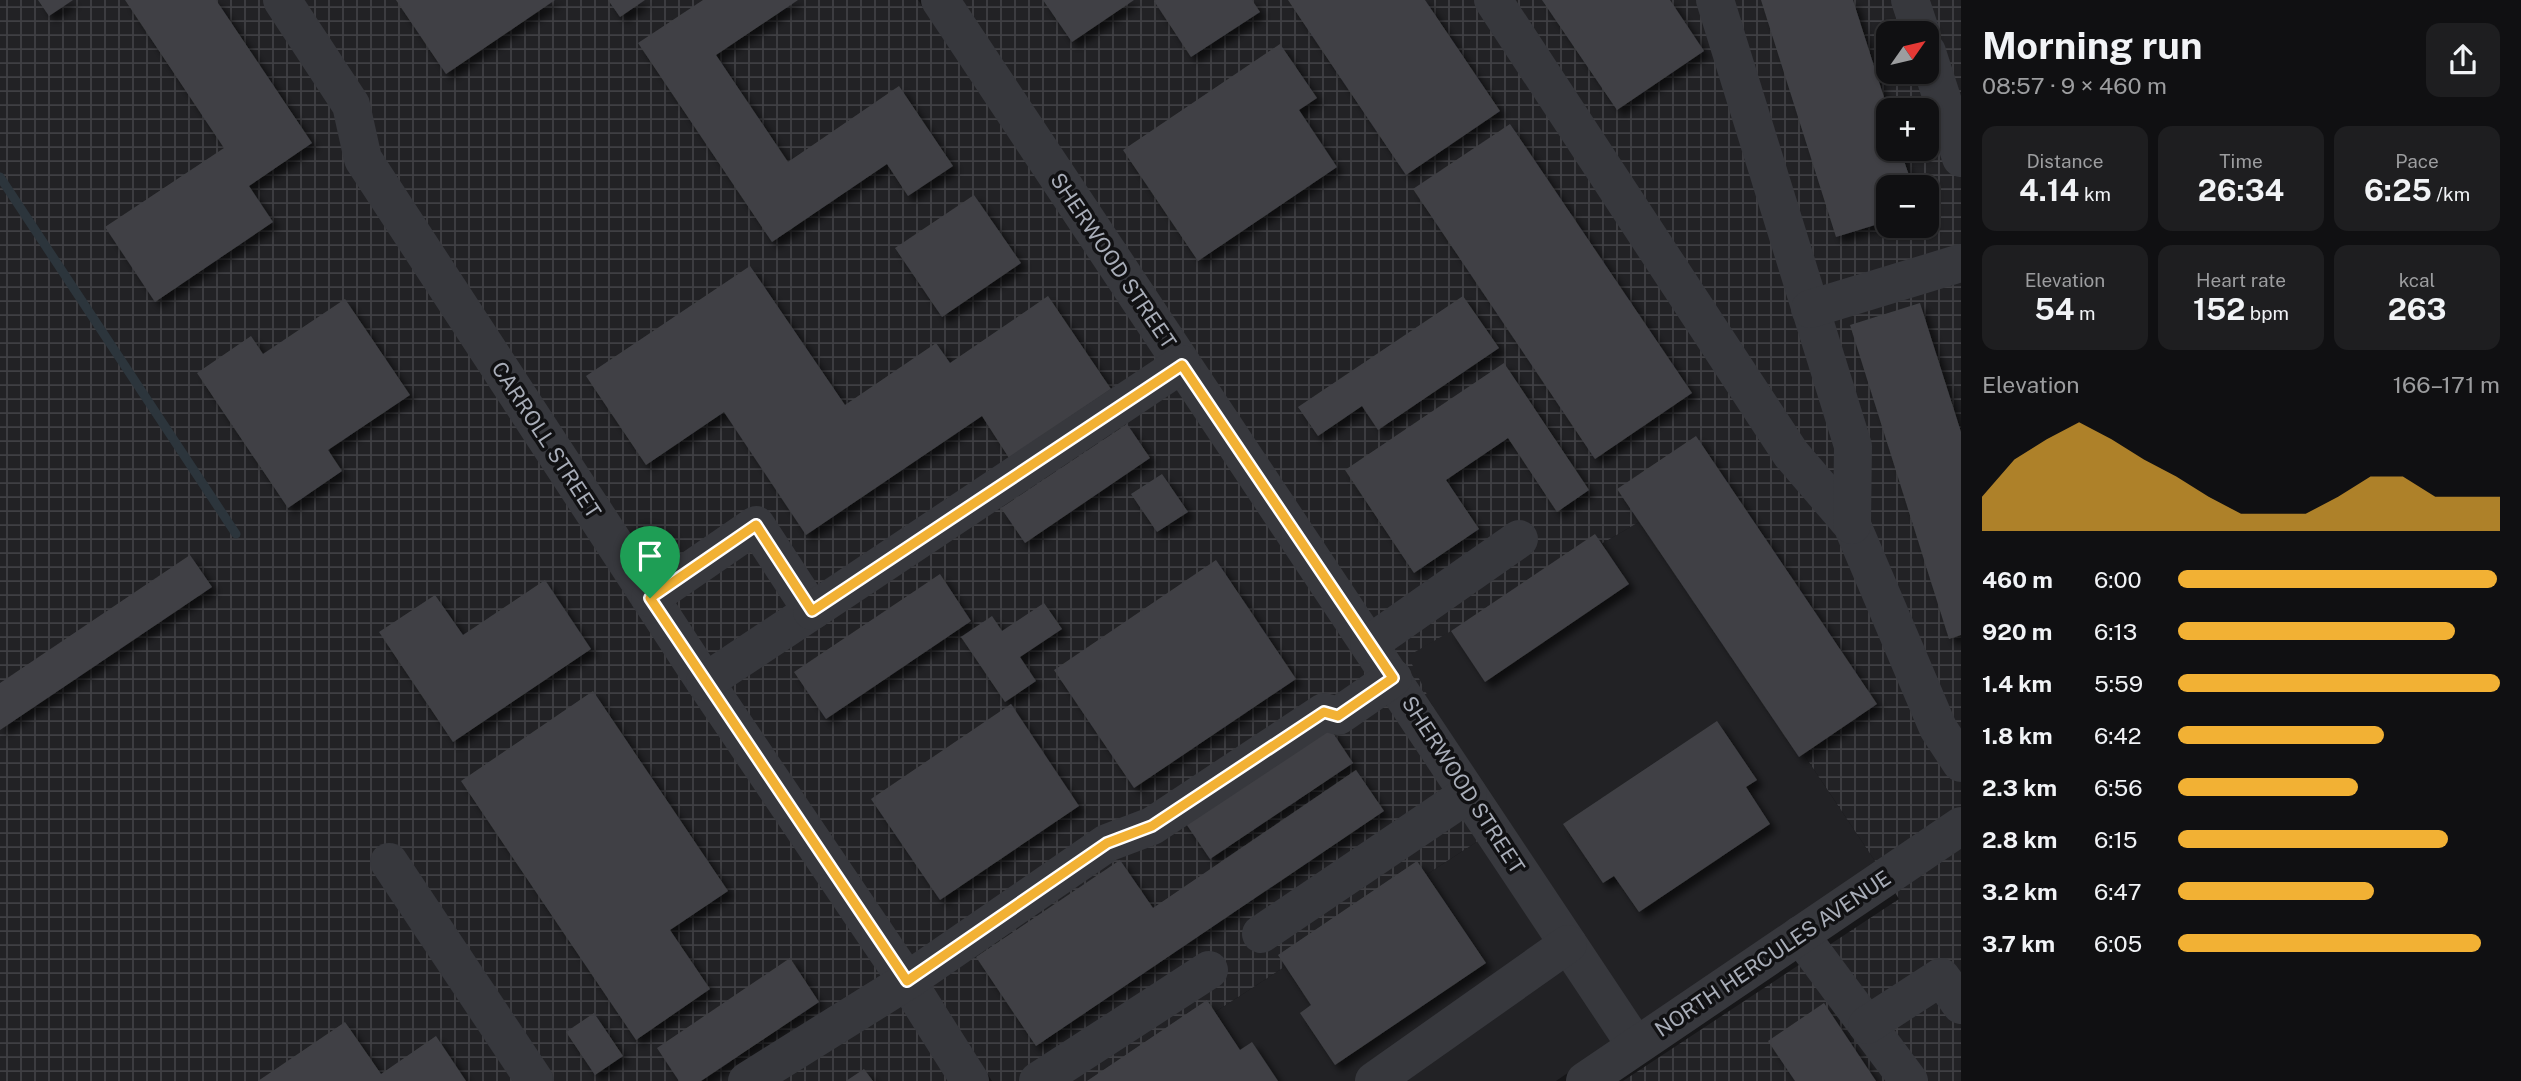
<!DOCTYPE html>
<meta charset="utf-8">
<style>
body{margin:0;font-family:"Public Sans",sans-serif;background:#1e1e20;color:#f1f3f6;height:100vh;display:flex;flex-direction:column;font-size:26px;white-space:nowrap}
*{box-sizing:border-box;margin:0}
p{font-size:23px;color:#9c9d9f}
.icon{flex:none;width:38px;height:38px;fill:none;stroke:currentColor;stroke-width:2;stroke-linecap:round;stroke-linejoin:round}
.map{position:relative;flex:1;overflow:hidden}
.drawer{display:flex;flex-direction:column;background:#101012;width:560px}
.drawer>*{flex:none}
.needle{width:46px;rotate:56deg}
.controls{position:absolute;left:1876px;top:21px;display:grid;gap:14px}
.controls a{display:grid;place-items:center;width:63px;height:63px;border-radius:14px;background:#101012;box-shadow:0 2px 5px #0004,0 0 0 2px #303032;font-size:35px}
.pin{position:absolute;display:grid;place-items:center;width:60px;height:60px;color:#fff;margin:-72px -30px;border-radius:50% 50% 50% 0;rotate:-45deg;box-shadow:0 0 7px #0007}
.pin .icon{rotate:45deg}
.round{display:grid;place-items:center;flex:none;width:74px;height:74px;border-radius:14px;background:#1e1e20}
.headline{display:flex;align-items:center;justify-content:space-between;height:119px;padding:0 21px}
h1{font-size:38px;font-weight:700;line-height:52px}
.figures{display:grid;grid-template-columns:repeat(3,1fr);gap:10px;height:119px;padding:7px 21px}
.figures div{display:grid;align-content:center;border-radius:14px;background:#1e1e20;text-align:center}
.figures b{font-size:30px;font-weight:700}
.figures small{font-size:19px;font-weight:400}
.figures p{font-size:19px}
.chart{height:196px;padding:14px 21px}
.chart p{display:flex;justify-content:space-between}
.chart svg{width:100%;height:126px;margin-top:7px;fill:#f2b134;opacity:.7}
ul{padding:0 21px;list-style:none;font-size:23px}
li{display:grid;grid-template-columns:112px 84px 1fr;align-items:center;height:52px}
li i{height:18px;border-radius:9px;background:#f2b134}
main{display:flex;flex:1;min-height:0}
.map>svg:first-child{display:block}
</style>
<main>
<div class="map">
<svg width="1961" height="1081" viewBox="0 0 1961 1081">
<defs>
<pattern id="industrial-grid" width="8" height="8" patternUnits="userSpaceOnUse" patternTransform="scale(1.75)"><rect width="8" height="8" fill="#222225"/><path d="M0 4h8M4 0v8" fill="none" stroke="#3f3f43"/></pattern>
<filter id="shadow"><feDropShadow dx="6" dy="6" stdDeviation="3.5" flood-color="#0009"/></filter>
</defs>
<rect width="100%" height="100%" fill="#161618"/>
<g fill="#222225">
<polygon points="1646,518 1877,864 1642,1023 1436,713 1407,656"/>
<polygon points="1478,841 1612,1043 1556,1081 1109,1081"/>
</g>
<g fill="url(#industrial-grid)" fill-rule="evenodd">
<polygon points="0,0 918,0 1478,841 1109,1081 992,1081 922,971 893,991 950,1081 0,1081"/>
<path d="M961 0H1961V808L1877 864 1646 518 1408 656 1436 713ZM1888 33H1927V72H1888ZM1888 110H1927V149H1888ZM1888 187H1927V226H1888Z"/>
<polygon points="1961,846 1961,1081 1623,1081 1899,899 1894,891"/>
</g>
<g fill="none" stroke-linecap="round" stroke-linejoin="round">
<polyline stroke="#2c353c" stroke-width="9" points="0,177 236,534"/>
</g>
<g fill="#404145" filter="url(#shadow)">
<polygon points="38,0 73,0 49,16"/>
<polygon points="125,0 216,0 312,143 249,186 273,222 155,302 105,227 224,148"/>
<polygon points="396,0 555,0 446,74"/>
<polygon points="608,0 645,0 620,17"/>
<polygon points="703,0 798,0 716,55 788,162 899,86 953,166 908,196 887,164 772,242 638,43"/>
<polygon points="1043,0 1134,0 1072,42"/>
<polygon points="1156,0 1252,0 1260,12 1191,57 1154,1"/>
<polygon points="1288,0 1425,0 1500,111 1406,175"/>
<polygon points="1542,0 1670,0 1704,51 1617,110"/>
<polygon points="1761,0 1853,0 1888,110 1888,149 1900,149 1913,187 1888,187 1888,221 1836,237"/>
<polygon points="1280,44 1317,98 1299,110 1337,167 1198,261 1123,150"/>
<polygon points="1510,124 1692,393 1595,459 1413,189"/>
<polygon points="974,195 1021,263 942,317 895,248"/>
<polygon points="750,266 845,405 936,343 950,363 1048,296 1111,389 1009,458 982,416 806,535 724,412 646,465 586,376"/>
<polygon points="1463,296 1499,348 1378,430 1362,406 1318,436 1298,407"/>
<polygon points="345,299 410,395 328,450 342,471 288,508 197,373 251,336 263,354"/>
<polygon points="1920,303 1961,432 1961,635 1949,639 1850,325"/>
<polygon points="1504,363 1589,490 1557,512 1508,438 1446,480 1479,529 1414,573 1345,470"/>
<polygon points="1127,424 1150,458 1025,543 1001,508"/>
<polygon points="1696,436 1877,704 1799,757 1617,489"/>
<polygon points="1162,474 1188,512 1157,532 1131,494"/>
<polygon points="1595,534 1629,584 1485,682 1451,631"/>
<polygon points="190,555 212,587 0,730 0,683"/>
<polygon points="1216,560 1296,679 1134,788 1054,670"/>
<polygon points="940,574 971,621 826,719 794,672"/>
<polygon points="545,580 591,649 453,742 379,632 435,595 463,635"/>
<polygon points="1044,603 1062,629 1020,657 1036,681 1005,702 961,637 992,616 1002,631"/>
<polygon points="593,691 728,891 670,930 710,989 636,1040 461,781"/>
<polygon points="1011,704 1079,806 940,900 871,799"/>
<polygon points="1323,718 1353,763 1210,859 1180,815"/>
<polygon points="1717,721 1757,780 1746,787 1770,824 1639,912 1614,876 1603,883 1563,824"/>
<polygon points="1356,770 1384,811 1036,1046 976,957 1120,860 1153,908"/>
<polygon points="1417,861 1486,963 1335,1065 1300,1013 1311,1005 1278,955"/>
<polygon points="790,958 819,1002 701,1081 679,1081 657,1048"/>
<polygon points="1207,1000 1240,1050 1252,1042 1278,1081 1087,1081"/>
<polygon points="1824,1003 1876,1081 1795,1081 1768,1041"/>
<polygon points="594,1013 623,1056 595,1075 566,1032"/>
<polygon points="345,1022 381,1074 436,1036 466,1081 258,1081"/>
<polygon points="864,1069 873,1081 846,1081"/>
</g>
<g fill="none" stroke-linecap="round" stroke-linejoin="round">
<g stroke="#37383d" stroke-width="38">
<polyline points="282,0 351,105 363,159 705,682 907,981 970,1081"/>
<polyline points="940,0 1636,1046"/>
<polyline points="1493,0 1791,454 1852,525 1938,728 1961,763"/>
<polyline points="1715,0 1853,446 1852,525"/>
<polyline points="1910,0 1921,33"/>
<polyline points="1927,52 1961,158"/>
<polyline points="1810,309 1961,263"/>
<polyline points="650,598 756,525 812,611 705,682"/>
<polyline points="812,611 1182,364"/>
<polyline points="1369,644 1519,539"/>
<polyline points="389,862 535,1081"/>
<polyline points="1261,934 1468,794"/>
<polyline points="1800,935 1909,1081"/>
<polyline points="1867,1025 1941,977 1961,1005"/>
<polyline points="747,1081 907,981 1107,843 1152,826 1324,712 1338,716 1393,678"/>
<polyline points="1038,1081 1209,970"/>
<polyline points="1374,1081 1568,944"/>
<polyline points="1585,1081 1961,826"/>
</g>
</g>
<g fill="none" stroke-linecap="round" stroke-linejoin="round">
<g stroke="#fff" stroke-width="14">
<polygon id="route" points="1182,365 1393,678 1338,716 1324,712 1152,826 1107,843 907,981 650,598 756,525 812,611"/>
</g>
<use href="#route" stroke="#f2b134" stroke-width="9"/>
</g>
<g text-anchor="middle" stroke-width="7" stroke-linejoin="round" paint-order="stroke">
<g font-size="21" fill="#a8adb8" stroke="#111113">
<text transform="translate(1113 261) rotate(56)" y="7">SHERWOOD STREET</text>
<text transform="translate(546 440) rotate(57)" y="7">CARROLL STREET</text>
<text transform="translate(1463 785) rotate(57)" y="7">SHERWOOD STREET</text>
<text transform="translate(1773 954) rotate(-34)" y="7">NORTH HERCULES AVENUE</text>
</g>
</g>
</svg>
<div class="controls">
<a><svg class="needle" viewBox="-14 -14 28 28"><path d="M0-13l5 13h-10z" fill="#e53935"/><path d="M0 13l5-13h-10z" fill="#9c9d9f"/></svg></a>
<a>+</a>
<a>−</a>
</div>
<div class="pin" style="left:650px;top:598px;background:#1e9e55"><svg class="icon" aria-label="arrive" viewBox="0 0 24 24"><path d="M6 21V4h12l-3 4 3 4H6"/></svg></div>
</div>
<section class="drawer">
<div class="headline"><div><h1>Morning run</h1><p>08:57 · 9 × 460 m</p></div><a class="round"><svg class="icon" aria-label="share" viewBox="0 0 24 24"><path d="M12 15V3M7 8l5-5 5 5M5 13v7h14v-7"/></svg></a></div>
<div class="figures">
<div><p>Distance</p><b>4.14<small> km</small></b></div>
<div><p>Time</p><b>26:34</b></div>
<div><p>Pace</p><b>6:25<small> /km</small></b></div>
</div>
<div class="figures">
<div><p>Elevation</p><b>54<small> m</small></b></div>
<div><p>Heart rate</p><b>152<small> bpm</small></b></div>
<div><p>kcal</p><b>263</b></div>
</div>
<div class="chart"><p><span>Elevation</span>166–171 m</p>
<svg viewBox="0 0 160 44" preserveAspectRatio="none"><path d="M0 44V32L10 19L20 12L30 6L40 12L50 19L60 25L70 32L80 38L90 38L100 38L110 32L120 25L130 25L140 32L150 32L160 32V44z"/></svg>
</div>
<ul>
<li><b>460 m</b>6:00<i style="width:99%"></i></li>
<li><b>920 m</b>6:13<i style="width:86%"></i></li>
<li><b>1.4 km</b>5:59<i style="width:100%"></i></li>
<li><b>1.8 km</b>6:42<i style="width:64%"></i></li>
<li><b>2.3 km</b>6:56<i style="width:56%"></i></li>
<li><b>2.8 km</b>6:15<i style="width:84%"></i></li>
<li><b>3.2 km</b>6:47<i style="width:61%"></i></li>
<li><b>3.7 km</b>6:05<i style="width:94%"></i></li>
</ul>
</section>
</main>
